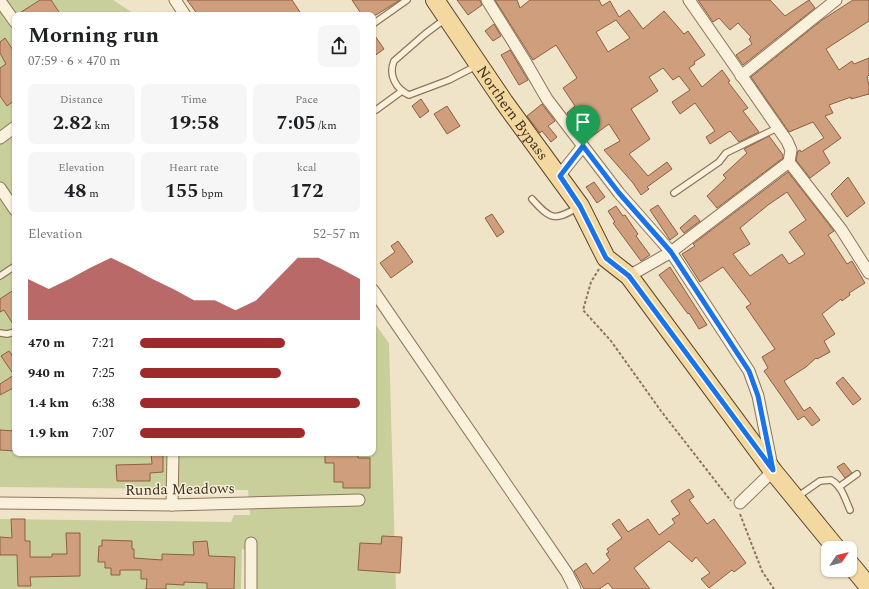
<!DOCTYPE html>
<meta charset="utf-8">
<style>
body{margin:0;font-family:Spectral,serif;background:#f6f6f6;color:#202124;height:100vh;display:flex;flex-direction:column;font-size:15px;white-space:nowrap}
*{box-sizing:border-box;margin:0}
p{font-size:13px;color:#757577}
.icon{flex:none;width:22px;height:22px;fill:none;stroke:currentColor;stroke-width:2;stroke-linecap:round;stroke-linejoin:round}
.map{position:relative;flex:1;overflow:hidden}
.details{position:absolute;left:12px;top:12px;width:364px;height:444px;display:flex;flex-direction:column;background:#fff;border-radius:8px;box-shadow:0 1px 3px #0004}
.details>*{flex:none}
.needle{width:26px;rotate:55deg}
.fabs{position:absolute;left:821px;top:541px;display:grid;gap:8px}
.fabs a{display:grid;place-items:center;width:36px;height:36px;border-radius:8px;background:#fff;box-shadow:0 1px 3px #0004;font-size:20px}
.pin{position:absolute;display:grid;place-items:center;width:34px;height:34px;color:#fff;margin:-41px -17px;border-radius:50% 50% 50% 0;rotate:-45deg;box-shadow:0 0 4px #0007}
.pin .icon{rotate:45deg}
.round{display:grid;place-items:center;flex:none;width:42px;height:42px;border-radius:8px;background:#f6f6f6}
.headline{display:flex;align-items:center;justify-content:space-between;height:68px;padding:0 16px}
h1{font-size:22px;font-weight:700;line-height:30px}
.figures{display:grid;grid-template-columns:repeat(3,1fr);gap:6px;height:68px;padding:4px 16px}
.figures div{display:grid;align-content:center;border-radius:8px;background:#f6f6f6;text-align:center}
.figures b{font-size:20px;font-weight:700}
.figures small{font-size:11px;font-weight:400}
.figures p{font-size:11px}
.chart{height:112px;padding:8px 16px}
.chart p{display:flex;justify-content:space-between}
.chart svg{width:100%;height:72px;margin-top:4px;fill:#9e2a2b;opacity:.7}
ul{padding:0 16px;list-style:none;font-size:13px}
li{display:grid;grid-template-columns:64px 48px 1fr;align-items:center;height:30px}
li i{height:10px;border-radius:5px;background:#9e2a2b}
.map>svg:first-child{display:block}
</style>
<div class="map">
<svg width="869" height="589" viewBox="0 0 869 589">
<rect width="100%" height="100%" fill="#f0e4c8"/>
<polygon fill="#c9cf9b" points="0,0 113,0 136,15 15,15 15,453 373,453 373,321 389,343 396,589 254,589 252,552 242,549 241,589 0,589 0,519 231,522 234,515 250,515 248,490 0,487"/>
<g fill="#cf9f7d" stroke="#8d5f41" fill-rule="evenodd">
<polygon points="40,0 51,0 61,15 18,14"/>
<polygon points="187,0 292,0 302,15 198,15"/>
<polygon points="352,0 400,0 376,15 362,15"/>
<polygon points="457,0 480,0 482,5 468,15"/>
<path d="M495 0H517L520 8 530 0H599L602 6 610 1 619 17 629 10 643 29 664 11 684 34 688 31 705 55 694 62 695 64 689 68 702 87 722 70 730 81 728 82 748 108 743 111 759 132 739 142 730 131 710 144 706 137 715 131 695 103 680 114 672 102 690 90 679 76 673 80 663 68 649 77 658 91 631 109 650 139 629 154 648 176 667 162 672 169 647 187 649 189 641 195 633 183 604 150 620 141 609 124 587 140 567 113 575 106 563 88 577 78 556 45 533 60ZM616 20 630 38 608 52 596 32Z"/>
<polygon points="698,0 770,0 785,16 809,0 815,8 743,65 736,55 752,44 749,39 751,37 738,23 730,30 719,18 713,22"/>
<polygon points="853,0 869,0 869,21 826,49 839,70 852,61 854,64 869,58 869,75 867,77 869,85 869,94 851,99 851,97 829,105 833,113 825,116 841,138 823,151 830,163 810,178 796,160 798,151 800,150 801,152 824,138 813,122 789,132 751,77 822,20"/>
<polygon points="494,24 501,36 493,41 485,31"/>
<polygon points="373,33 384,49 373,57"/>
<polygon points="5,38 15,53 15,100 7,106 0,96 0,68 6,64 0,53 0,42"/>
<polygon points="510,50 528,80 519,85 501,55"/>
<polygon points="421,99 429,111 420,118 412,106"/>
<polygon points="542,104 555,121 548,126 557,137 551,142 542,131 540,133 527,116"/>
<polygon points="447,106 460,126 447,134 434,114"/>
<polygon points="769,136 783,155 783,158 717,208 707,196 726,178 723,175 747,153 744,149"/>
<path d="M788 172 834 231 828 235 847 264 852 261 865 283 849 293 850 295 842 301 841 299 822 314 835 334 824 341 830 352 817 359 816 358 806 367 784 381 804 411 810 407 820 420 812 426 804 416 798 420 764 371 768 368 762 357 775 349 746 307 751 304 723 267 700 282 682 254 695 246 693 244ZM787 192 806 220 789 232 805 254 789 264 782 254 750 276 733 254 750 244 740 228 768 205Z"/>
<polygon points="848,177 865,203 847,217 831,194"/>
<polygon points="594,182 605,197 597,203 586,187"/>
<polygon points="658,205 678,234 670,240 650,210"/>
<polygon points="616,206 623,216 625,215 638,234 636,236 650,255 641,261 613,223 615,222 608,211"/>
<polygon points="492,214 504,232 497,237 485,218"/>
<polygon points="695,215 700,221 684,233 680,228"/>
<polygon points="398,241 413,262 391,278 380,263 395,252 391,246"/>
<polygon points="670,267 707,325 699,329 689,313 688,314 659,275"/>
<polygon points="15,289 15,327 4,310 0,312 0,299"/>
<polygon points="9,351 15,359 15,387 0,395 0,384 14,375 1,356"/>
<polygon points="843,377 861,399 853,405 836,383"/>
<polygon points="0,430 15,431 15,451 0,450"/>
<polygon points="151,453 163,453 163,472 150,473 150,481 117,481 116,465 152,464"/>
<polygon points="325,453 358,453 358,458 370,458 370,488 343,488 343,482 334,482 334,463 325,463"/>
<polygon points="844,463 852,473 845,478 837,467"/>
<polygon points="689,489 694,497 689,500 707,524 714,519 746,563 734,572 732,570 709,588 701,579 710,573 696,557 692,562 669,541 634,568 650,589 613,589 608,583 599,589 584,589 574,571 586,563 593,574 610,560 606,554 609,552 607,549 622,538 612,524 619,519 628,532 648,519 659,535 675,523 672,519 680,514 671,501"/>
<polygon points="11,519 25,519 25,541 30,541 30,557 52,557 52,554 67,554 66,533 80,533 80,576 30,577 31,586 18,586 17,555 0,555 0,537 12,538"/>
<polygon points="382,536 402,537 400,573 358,570 360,543 381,544"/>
<polygon points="102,540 132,541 132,549 134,549 134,558 162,560 162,554 194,555 193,542 207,541 209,556 235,557 234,589 207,589 207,583 184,582 184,585 166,584 166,589 146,589 147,579 141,579 141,570 120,570 120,575 111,575 111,568 105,568 105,562 98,562 99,546 102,546"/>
</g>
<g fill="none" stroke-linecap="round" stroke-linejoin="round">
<g stroke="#8d765c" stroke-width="8">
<g id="lane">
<path d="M445 19 425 34 394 61C388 75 396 89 409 95L449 80 476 66"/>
<polyline points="373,24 407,0"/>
<polyline points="373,109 376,110 402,91"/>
<polyline points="674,193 719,162 726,153 777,128"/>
<path d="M532 199C550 219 554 222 578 207"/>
<polyline points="0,276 15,266"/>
<polyline points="0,333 7,334 15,332"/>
<polyline points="839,487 857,474"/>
<path d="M797 497 820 481 831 480C842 486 845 499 850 510"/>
</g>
</g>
<g stroke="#8d765c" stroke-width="13">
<g id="street">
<polyline points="175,0 185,15"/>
<polyline points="487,0 525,61 547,99 619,193 671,252 749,371 758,396 773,471 740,503"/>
<polyline points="0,1 15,22"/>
<polyline points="741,76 836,0"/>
<polyline points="0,138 15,127"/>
<polyline points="789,162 841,229 869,273"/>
<polyline points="559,176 583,146"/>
<polyline points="0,188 15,210"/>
<polyline points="629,276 671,252 789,162 791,150 787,141 689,0"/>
<polyline points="373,290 567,573 575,589"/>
<polyline points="0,503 172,505 359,500"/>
<polyline points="172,505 173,453"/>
<polyline points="251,543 251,589"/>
</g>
</g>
<g stroke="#5b4430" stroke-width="20">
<g id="primary">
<path id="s1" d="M435 0 504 102 580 206 606 258 629 276 773 471 836 548"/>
<polyline points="850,564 869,587"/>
</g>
</g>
<g stroke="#8d765c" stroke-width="2" stroke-dasharray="3 2" stroke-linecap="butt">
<polyline points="599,269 591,282 583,310 611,341 661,411 731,501"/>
<polyline points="740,514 762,571 774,589"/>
</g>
<use href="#lane" stroke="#faf1dc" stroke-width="5.5"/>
<use href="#street" stroke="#faf1dc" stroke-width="11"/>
<use href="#primary" stroke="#f3d9a0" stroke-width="18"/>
</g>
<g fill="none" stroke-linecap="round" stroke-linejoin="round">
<g stroke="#fff" stroke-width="8">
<polygon id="route" points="583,146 619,193 671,252 749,371 758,396 773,470 629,276 606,258 580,206 560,176"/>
</g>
<use href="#route" stroke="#1a73e8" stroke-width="5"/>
</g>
<g text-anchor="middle" stroke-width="3" stroke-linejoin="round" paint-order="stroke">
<g font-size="15" fill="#3d2e20" stroke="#f7eed8">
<text dy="5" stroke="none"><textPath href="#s1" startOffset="137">Northern Bypass</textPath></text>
<text transform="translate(180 489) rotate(-1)" y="5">Runda Meadows</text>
</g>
</g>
</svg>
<div class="fabs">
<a><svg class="needle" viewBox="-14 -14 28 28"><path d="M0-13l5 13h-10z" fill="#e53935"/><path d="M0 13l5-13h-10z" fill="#757577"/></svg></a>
</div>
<div class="pin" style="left:583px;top:146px;background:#1e9e55"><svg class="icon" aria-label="arrive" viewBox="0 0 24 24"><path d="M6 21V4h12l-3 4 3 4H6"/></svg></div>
<section class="details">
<div class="headline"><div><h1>Morning run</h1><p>07:59 · 6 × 470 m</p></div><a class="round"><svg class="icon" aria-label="share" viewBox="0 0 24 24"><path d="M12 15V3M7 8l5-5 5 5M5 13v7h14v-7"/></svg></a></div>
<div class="figures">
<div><p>Distance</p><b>2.82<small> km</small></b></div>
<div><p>Time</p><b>19:58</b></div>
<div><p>Pace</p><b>7:05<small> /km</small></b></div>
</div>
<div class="figures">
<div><p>Elevation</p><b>48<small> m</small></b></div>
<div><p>Heart rate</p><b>155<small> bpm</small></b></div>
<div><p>kcal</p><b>172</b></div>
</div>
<div class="chart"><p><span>Elevation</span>52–57 m</p>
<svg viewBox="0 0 160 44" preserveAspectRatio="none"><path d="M0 44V19L10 25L20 19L30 12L40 6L50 12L60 19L70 25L80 32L90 32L100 38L110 32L120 19L130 6L140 6L150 12L160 19V44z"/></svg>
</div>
<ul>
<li><b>470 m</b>7:21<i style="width:66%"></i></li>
<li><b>940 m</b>7:25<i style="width:64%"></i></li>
<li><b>1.4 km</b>6:38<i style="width:100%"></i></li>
<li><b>1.9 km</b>7:07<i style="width:75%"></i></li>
</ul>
</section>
</div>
